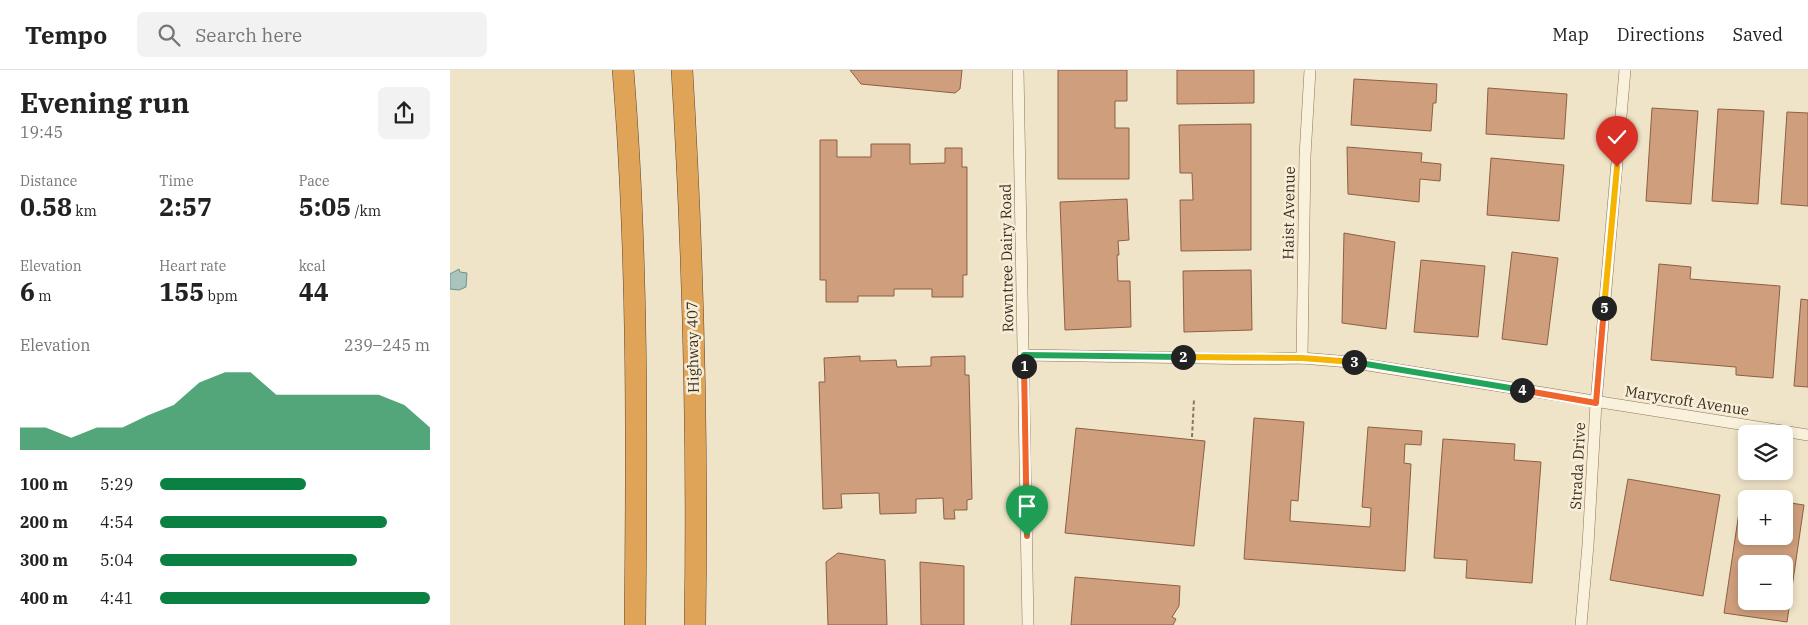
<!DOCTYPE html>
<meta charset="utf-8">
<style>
body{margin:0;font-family:"IBM Plex Serif",serif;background:#f2f2f2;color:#222;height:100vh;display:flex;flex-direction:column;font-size:19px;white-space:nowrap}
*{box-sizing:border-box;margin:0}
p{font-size:16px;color:#767676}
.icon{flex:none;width:28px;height:28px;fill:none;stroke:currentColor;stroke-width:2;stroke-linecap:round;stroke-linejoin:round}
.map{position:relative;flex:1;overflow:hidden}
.side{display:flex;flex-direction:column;background:#fff;width:450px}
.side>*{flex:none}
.fabs{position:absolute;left:1288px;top:355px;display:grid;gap:10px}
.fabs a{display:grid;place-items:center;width:55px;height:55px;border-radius:8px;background:#fff;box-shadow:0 2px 8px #0003;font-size:25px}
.pin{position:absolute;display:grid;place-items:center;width:42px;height:42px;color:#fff;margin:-51px -21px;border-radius:50% 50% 50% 0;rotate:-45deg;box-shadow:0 0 5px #0007}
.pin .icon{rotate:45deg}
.km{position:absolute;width:25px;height:25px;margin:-12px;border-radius:50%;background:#222;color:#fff;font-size:14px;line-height:25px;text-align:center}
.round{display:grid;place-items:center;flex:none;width:52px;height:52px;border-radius:8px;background:#f2f2f2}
.headline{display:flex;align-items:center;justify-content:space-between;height:85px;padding:0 20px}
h1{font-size:28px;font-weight:700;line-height:38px}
.figures{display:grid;grid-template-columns:repeat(3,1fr);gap:8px;height:85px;padding:5px 20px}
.figures div{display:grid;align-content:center}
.figures b{font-size:25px;font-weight:700}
.figures small{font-size:14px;font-weight:400}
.figures p{font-size:14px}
.chart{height:140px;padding:10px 20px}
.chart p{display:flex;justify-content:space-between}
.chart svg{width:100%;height:90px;margin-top:5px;fill:#0b8043;opacity:.7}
ul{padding:0 20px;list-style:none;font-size:16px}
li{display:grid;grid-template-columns:80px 60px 1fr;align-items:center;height:38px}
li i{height:12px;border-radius:6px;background:#0b8043}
header{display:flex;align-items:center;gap:30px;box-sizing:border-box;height:70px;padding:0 25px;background:#fff;border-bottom:1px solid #e0e0e0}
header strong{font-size:24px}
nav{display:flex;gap:28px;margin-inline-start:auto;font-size:18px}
.search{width:350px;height:45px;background:#f2f2f2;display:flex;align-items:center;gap:12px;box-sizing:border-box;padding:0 18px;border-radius:8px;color:#767676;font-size:19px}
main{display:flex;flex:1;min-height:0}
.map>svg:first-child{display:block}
</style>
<header>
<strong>Tempo</strong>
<div class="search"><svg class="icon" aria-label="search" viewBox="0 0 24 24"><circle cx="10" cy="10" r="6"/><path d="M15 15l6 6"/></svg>Search here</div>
<nav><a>Map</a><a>Directions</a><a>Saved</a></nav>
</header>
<main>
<section class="side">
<div class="headline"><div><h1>Evening run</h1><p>19:45</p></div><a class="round"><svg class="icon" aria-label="share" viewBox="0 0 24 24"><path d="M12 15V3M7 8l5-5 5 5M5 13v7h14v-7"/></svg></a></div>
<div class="figures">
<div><p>Distance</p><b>0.58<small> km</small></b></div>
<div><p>Time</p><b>2:57</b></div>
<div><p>Pace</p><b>5:05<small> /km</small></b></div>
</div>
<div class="figures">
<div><p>Elevation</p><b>6<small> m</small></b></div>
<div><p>Heart rate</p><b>155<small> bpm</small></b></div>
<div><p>kcal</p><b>44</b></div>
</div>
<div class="chart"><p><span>Elevation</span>239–245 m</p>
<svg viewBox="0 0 160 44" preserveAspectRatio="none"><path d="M0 44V33L10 33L20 38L30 33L40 33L50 27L60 22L70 11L80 6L90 6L100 17L110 17L120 17L130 17L140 17L150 22L160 33V44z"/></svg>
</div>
<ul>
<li><b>100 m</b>5:29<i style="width:54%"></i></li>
<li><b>200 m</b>4:54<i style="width:84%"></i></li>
<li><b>300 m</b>5:04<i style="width:73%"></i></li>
<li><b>400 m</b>4:41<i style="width:100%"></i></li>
</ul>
</section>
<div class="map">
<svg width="1358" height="555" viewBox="0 0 1358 555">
<rect width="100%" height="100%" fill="#f0e4c8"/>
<polygon fill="#a9c4bc" stroke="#6f938a" points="9,199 10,202 17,203 16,217 9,220 0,219 0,204"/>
<g fill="#cf9f7d" stroke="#8d5f41" fill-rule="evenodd">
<polygon points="400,0 512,0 510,19 505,23 411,14"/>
<polygon points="608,0 677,0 677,31 665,31 665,58 679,58 679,109 608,109"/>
<polygon points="727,0 804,0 804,33 727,34"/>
<polygon points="904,9 987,14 986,33 983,33 981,61 901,55"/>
<polygon points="1038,18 1117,24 1114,69 1036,64"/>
<polygon points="1202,38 1248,41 1241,134 1196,131"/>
<polygon points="1268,39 1314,41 1308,134 1262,131"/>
<polygon points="1337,42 1358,43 1358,136 1331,134"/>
<polygon points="801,54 801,180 731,181 730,130 743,130 742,103 730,103 729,55"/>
<polygon points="370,70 387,70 387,87 421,87 421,74 460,74 460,94 495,93 495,78 512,78 512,97 517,97 517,205 513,205 513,227 482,227 482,219 444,219 444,226 408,226 408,232 376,232 376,210 370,210"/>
<polygon points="897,77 972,83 971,92 991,94 990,111 970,109 969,132 898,124"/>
<polygon points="1041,88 1114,95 1109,151 1037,145"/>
<polygon points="677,129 679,170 668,171 669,185 667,185 668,211 680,211 681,257 615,260 610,132"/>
<polygon points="894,163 945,172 936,259 892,253"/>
<polygon points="1062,182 1108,188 1097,275 1052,269"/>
<polygon points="971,190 1035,196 1028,267 964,262"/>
<polygon points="1209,194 1241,197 1240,209 1330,216 1323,308 1286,305 1286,297 1201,290"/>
<polygon points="801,200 802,260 734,262 733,201"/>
<polygon points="1351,229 1358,230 1358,317 1344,316"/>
<polygon points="410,286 410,291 446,290 447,297 481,296 481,287 515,286 515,305 519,305 522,429 517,430 517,440 504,440 505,449 494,449 493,428 466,429 466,443 430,444 429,423 391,424 392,438 373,439 369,312 375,312 374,288"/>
<polygon points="804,348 854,352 848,431 841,430 840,451 920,457 921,438 912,437 918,357 972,361 971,375 955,374 954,393 961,394 955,501 794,489"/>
<polygon points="626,358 755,371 744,476 615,463"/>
<polygon points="993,369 1065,374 1064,390 1091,392 1082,513 1016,508 1017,490 984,488"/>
<polygon points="1178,409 1270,425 1253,526 1160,510"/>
<path d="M1291 429 1296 430V466H1334V432L1354 435 1337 552 1274 543ZM1296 494H1334V531H1296Z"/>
<polygon points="388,483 435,490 437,555 378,555 376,492"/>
<polygon points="470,492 514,496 514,555 471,555"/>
<polygon points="625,507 730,516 729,536 722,547 726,549 723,555 621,555"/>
</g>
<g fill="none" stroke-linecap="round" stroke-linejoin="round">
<g stroke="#8d765c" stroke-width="12">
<g id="street">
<polyline points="568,0 578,555"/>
<polyline points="574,285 811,289 852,288 899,292 1358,365"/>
<polyline points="852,288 855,86 860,0"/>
<polyline points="1131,555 1138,475 1146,333 1175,0"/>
</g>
</g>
<g stroke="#5b4430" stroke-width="22">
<g id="highway">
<path d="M173 0C188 184 187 370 185 555"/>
<path d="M232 0C243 185 248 370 245 555"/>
</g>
</g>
<polyline stroke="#8d765c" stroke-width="2" stroke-dasharray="4 2.5" stroke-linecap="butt" points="742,367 744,329"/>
<use href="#street" stroke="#faf1dc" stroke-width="11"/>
<use href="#highway" stroke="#e0a458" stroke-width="21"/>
</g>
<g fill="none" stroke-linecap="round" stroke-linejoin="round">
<g stroke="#fff" stroke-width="10">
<polyline id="split-1" points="574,296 577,466"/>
</g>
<g stroke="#fff" stroke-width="10">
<polyline id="split-2" points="574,296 574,285 733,287"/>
</g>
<g stroke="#fff" stroke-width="10">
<polyline id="split-3" points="733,287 852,288 904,292"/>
</g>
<g stroke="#fff" stroke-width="10">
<polyline id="split-4" points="904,292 1072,320"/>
</g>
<g stroke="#fff" stroke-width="10">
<polyline id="split-5" points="1072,320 1146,333 1154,238"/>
</g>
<g stroke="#fff" stroke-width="10">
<polyline id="split-6" points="1154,238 1167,97"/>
</g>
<use href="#split-1" stroke="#f0652b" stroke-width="6"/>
<use href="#split-2" stroke="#22a559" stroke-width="6"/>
<use href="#split-3" stroke="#f5b400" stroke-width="6"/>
<use href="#split-4" stroke="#22a559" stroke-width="6"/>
<use href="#split-5" stroke="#f0652b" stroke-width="6"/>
<use href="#split-6" stroke="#f5b400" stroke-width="6"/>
</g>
<g text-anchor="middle" stroke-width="5" stroke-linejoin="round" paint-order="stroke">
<g font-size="15" fill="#3d2e20" stroke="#f7eed8">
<text transform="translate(839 143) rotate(-89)" y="5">Haist Avenue</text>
<text transform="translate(557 188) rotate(-91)" y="5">Rowntree Dairy Road</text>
<text transform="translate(243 277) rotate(-91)" y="5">Highway 407</text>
<text transform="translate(1237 331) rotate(9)" y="5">Marycroft Avenue</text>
<text transform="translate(1128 396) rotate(-87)" y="5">Strada Drive</text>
</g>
</g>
</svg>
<div class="fabs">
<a><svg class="icon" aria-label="layers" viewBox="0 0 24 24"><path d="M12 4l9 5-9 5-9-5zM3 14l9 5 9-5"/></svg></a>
<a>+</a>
<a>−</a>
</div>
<div class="pin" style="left:577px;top:466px;background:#1e9e55"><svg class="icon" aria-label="arrive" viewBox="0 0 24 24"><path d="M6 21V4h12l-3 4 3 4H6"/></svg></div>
<div class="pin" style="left:1167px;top:97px;background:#d93025"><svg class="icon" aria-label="check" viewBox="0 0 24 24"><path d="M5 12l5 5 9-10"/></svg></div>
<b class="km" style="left:574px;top:296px">1</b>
<b class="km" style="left:733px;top:287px">2</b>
<b class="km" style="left:904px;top:292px">3</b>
<b class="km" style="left:1072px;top:320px">4</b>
<b class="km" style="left:1154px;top:238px">5</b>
</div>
</main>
